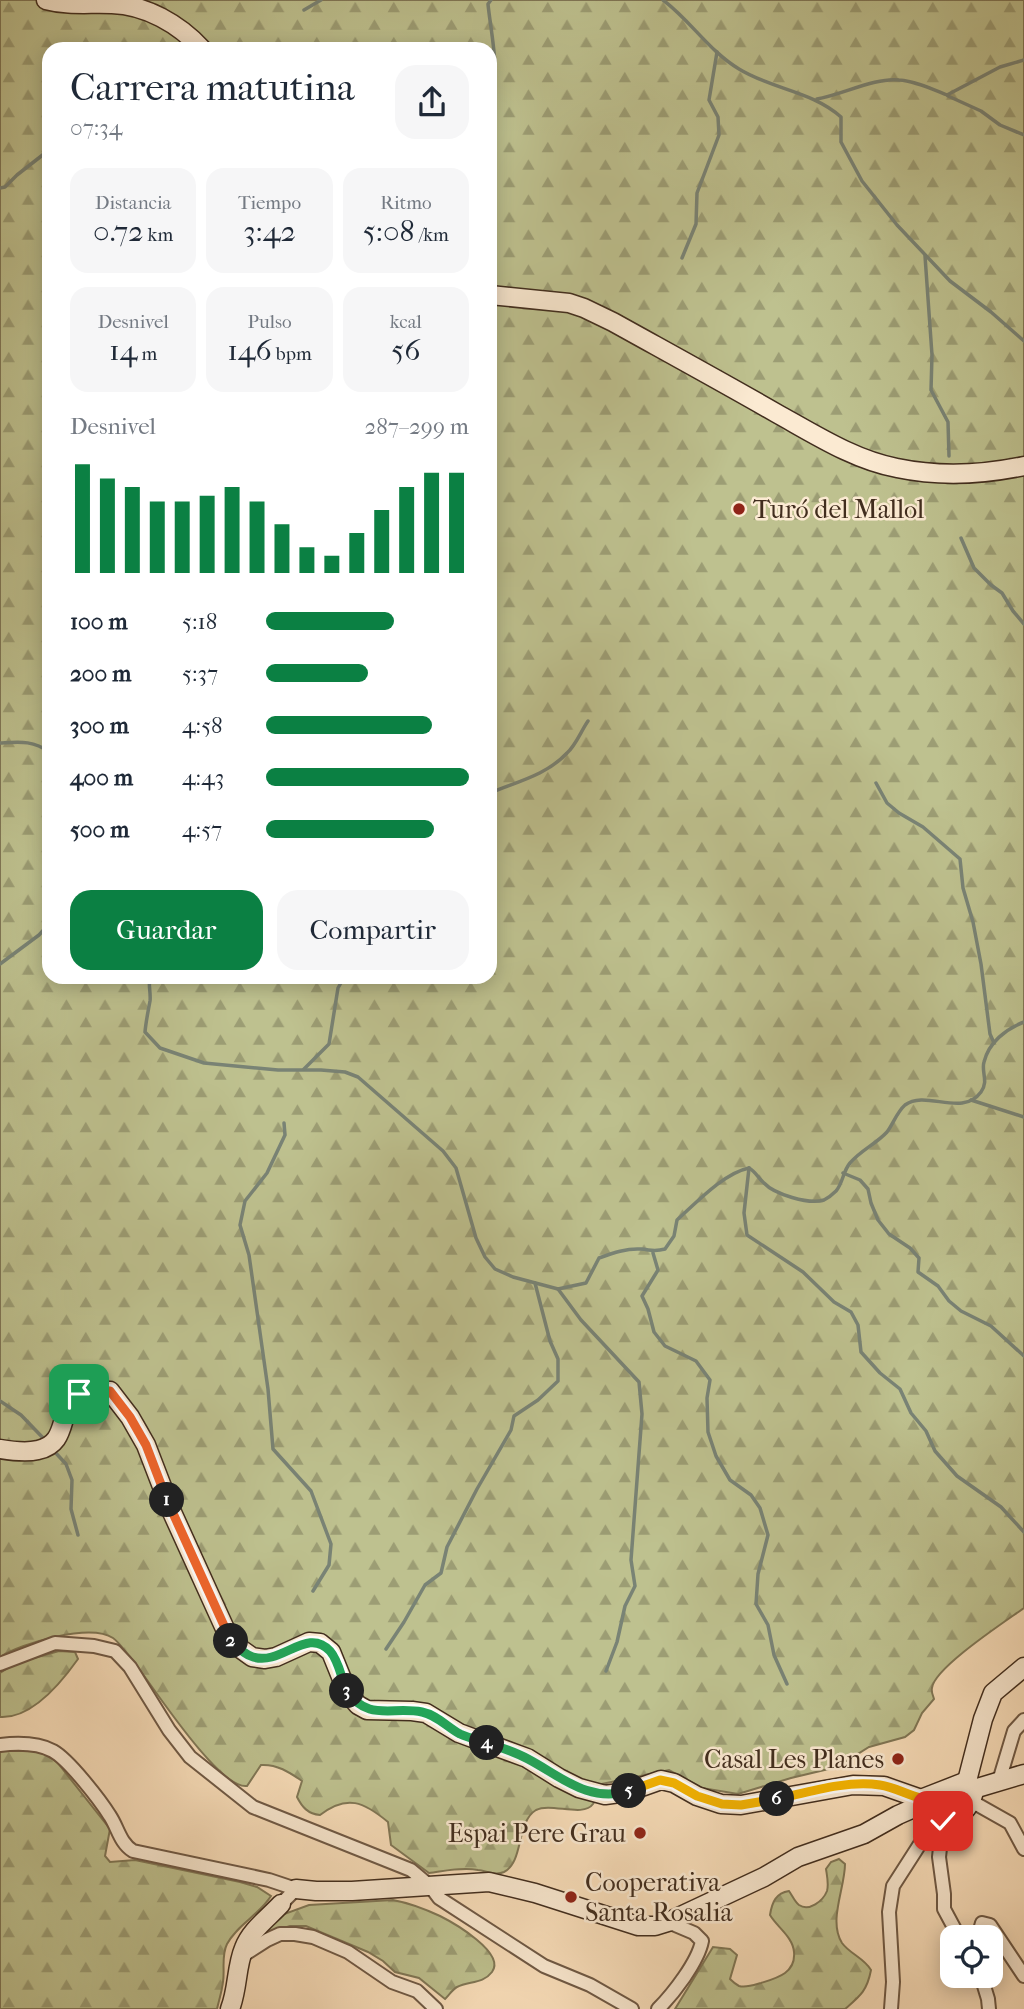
<!DOCTYPE html>
<html lang="es">
<meta charset="utf-8">
<style>
body{margin:0;font-family:"IM FELL French Canon",serif;background:#f6f6f7;color:#1f2937;height:100vh;display:flex;flex-direction:column;font-size:26px;white-space:nowrap}
*{box-sizing:border-box;margin:0}
p{font-size:23px;color:#747a83}
.icon{flex:none;width:38px;height:38px;fill:none;stroke:currentColor;stroke-width:2;stroke-linecap:round;stroke-linejoin:round}
.map{position:relative;flex:1;overflow:hidden}
.side{position:absolute;left:42px;top:42px;width:455px;height:942px;display:flex;flex-direction:column;background:#fff;border-radius:21px;box-shadow:0 4px 18px #0003}
.side>*{flex:none}
.buttons{position:absolute;left:940px;top:1925px;display:grid;gap:14px}
.buttons a{display:grid;place-items:center;width:63px;height:63px;border-radius:14px;background:#fff;box-shadow:0 4px 18px #0003;font-size:35px}
.pin{position:absolute;display:grid;place-items:center;width:60px;height:60px;color:#fff;margin:-30px;border-radius:14px;box-shadow:0 4px 10px #0006}
.km{position:absolute;width:35px;height:35px;margin:-18px;border-radius:50%;background:#222;color:#fff;font-size:19px;line-height:35px;text-align:center}
.round{display:grid;place-items:center;flex:none;width:74px;height:74px;border-radius:21px;background:#f6f6f7}
.overview{display:flex;align-items:center;justify-content:space-between;height:119px;padding:0 28px}
h1{font-size:38px;font-weight:600;line-height:52px}
.metrics{display:grid;grid-template-columns:repeat(3,1fr);gap:10px;height:119px;padding:7px 28px}
.metrics div{display:grid;align-content:center;border-radius:18px;background:#f6f6f7;text-align:center}
.metrics b{font-size:30px;font-weight:600}
.metrics small{font-size:19px;font-weight:400}
.metrics p{font-size:19px}
.chart{height:196px;padding:14px 28px}
.chart p{display:flex;justify-content:space-between}
.chart svg{width:100%;height:126px;margin-top:7px;stroke:#0b8043;stroke-width:6}
.action{display:flex;gap:14px;margin-top:auto;padding:14px 28px}
.action a{flex:1;height:80px;border-radius:21px;background:#0b8043;color:#fff;font-size:28px;font-weight:600;line-height:80px;text-align:center}
.action a+a{background:#f6f6f7;color:#1f2937}
ul{padding:0 28px;list-style:none;font-size:23px}
li{display:grid;grid-template-columns:112px 84px 1fr;align-items:center;height:52px}
li i{height:18px;border-radius:9px;background:#0b8043}
.map>svg:first-child{display:block}
</style>
<div class="map">
<svg width="1024" height="2009" viewBox="0 0 1024 2009">
<defs>
<pattern id="forest-firs" width="22" height="20" patternUnits="userSpaceOnUse" patternTransform="scale(1.75)"><rect width="22" height="20" fill="#bec18f"/><path d="M5 1l3.5 6h-7zM16 11l3.5 6h-7z" fill="#9c9d74"/></pattern>
</defs>
<rect width="100%" height="100%" fill="#f9deba"/>
<filter id="stains"><feTurbulence type="fractalNoise" baseFrequency=".00286" numOctaves="4"/><feColorMatrix values="0 0 0 0 .2 0 0 0 0 .09 0 0 0 0 .02 0 0 0 .5 -.17"/></filter>
<radialGradient id="worn" r=".72"><stop offset=".6" stop-color="#630" stop-opacity="0"/><stop offset="1" stop-color="#630" stop-opacity=".3"/></radialGradient>
<g fill="url(#forest-firs)" stroke="#807756" stroke-width="2" fill-rule="evenodd">
<path d="M0 0H1024V1608C1006 1621 934 1668 932 1688 931 1692 933 1695 934 1699L922 1713 914 1730 905 1737 869 1747 837 1767 791 1778 738 1794 702 1788 669 1770 602 1784C599 1790 597 1798 593 1804 583 1818 551 1802 536 1810 516 1822 524 1862 504 1872 495 1876 487 1871 478 1870 462 1867 445 1871 429 1873L391 1845 388 1822C364 1802 347 1794 320 1815 308 1814 302 1807 297 1797L302 1781C289 1772 277 1764 261 1765L247 1786C219 1790 150 1682 131 1658 125 1652 120 1643 113 1638 90 1623 22 1643 0 1657ZM49 49H490V976H49Z"/>
<path d="M59 1651 75 1652 78 1659C61 1683 32 1719 0 1717V1673L16 1663Z"/>
<path d="M0 1751H39L57 1762 110 1829 105 1856 110 1862 135 1860 240 1882 257 1887 271 1896C259 1915 237 1925 227 1944 221 1956 225 1970 223 1982 222 1991 219 2000 217 2009H0Z"/>
<path d="M839 1859 845 1864C845 1888 828 1921 842 1943 850 1954 864 1958 871 1970 867 1991 860 1996 845 2009H675L713 1947 730 1949 737 1955 730 1979C733 1982 735 1984 739 1986 746 1988 754 1985 761 1983 777 1978 796 1973 794 1952 793 1937 777 1927 770 1915 772 1902 776 1893 789 1891 792 1895 795 1902 799 1905 809 1912 823 1901 827 1891 829 1884 827 1876 826 1869L831 1862Z"/>
<path d="M393 1900C409 1903 425 1909 440 1916 454 1923 506 1953 492 1972 483 1984 469 1981 457 1987 453 1989 449 1995 445 1999L419 1978 395 1972 383 1961 368 1952 306 1926H290L274 1931 264 1930 276 1917 309 1905Z"/>
</g>
<g fill="none" stroke-linecap="round" stroke-linejoin="round">
<g stroke="#798375" stroke-width="3.5">
<path d="M663 0C690 20 709 51 739 69 771 89 812 91 841 117V142L862 181 897 225 950 281 991 312 1024 341"/>
<polyline points="304,10 321,0"/>
<polyline points="948,96 981,111 1000,125 1024,135"/>
<path d="M817 99C841 95 876 77 899 80 915 81 932 89 947 95L1000 67 1024 60"/>
<path d="M490 101C502 82 490 27 488 4L491 0"/>
<polyline points="0,188 5,187 17,175 49,150"/>
<polyline points="925,256 932,355 931,390 948,422 949,456"/>
<polyline points="682,258 696,224 697,193 719,135 718,117 709,100 717,52"/>
<polyline points="961,538 974,568 991,585 1002,593 1013,611 1024,624"/>
<path d="M0 743C19 742 33 740 49 752"/>
<polyline points="876,783 887,803 899,813 923,827 960,859 963,888 973,922 981,964 990,1034 994,1043"/>
<path d="M490 793C516 782 547 775 567 753 576 745 581 731 588 721"/>
<polyline points="0,964 39,935 49,924"/>
<path d="M150 976C148 985 151 993 150 1001 148 1012 146 1021 145 1032L160 1048 204 1063 278 1070H321L345 1072 358 1077 443 1151 456 1168 476 1238 485 1257 495 1269 513 1277 558 1289 586 1283 599 1258C613 1253 627 1248 641 1249 652 1250 654 1252 665 1249L674 1236 677 1220C696 1203 724 1173 749 1168"/>
<polyline points="304,1069 329,1044 338,988 342,981 346,976"/>
<polyline points="971,1100 1024,1117"/>
<polyline points="284,1123 285,1135 267,1173 245,1201 240,1225 249,1255 268,1389 273,1449 311,1491 331,1544 329,1565 313,1591"/>
<polyline points="749,1168 744,1213 747,1235 803,1272 834,1302 851,1312 858,1325 861,1352 880,1373 900,1389 911,1413 926,1431 935,1451 957,1476 1001,1507 1024,1532"/>
<path d="M749 1168C756 1172 758 1178 764 1183 774 1194 809 1205 824 1200 828 1198 833 1194 836 1191 843 1183 843 1171 850 1163 861 1150 876 1144 887 1132 893 1124 897 1112 905 1105 926 1089 962 1118 981 1092 989 1081 981 1072 984 1062 989 1042 1006 1029 1024 1022"/>
<polyline points="843,1173 860,1180 868,1189 871,1203 878,1220 889,1234 910,1248 919,1258 918,1272 938,1286 949,1301 961,1311 991,1326 1024,1356"/>
<polyline points="653,1253 658,1270 642,1296 648,1309 654,1332 665,1346 696,1361 710,1380 707,1398 708,1432 716,1456 730,1480 751,1495 760,1508 768,1535 758,1574 756,1604 768,1625 774,1655 787,1684"/>
<polyline points="558,1289 581,1320 639,1382 642,1414 631,1560 635,1586 625,1606 617,1642 606,1671"/>
<polyline points="0,1401 21,1415 46,1441"/>
<polyline points="53,1450 66,1464 72,1480 71,1509 78,1535"/>
<polyline points="386,1649 404,1622 425,1585 441,1573 447,1547 477,1489 511,1430 514,1416 538,1400 558,1381 558,1359 550,1341 535,1283"/>
</g>
<g stroke="#6f5945" stroke-width="16">
<g id="street">
<polyline points="0,1664 55,1643 94,1646 115,1651 130,1667 169,1730 190,1757 253,1807 411,1870 430,1886 439,1898 544,1966 590,1985 632,2009"/>
<path d="M0 1745C17 1743 38 1743 53 1751 69 1760 100 1800 110 1816 118 1828 120 1843 133 1851L269 1880 296 1889 281 1904"/>
<polyline points="999,1781 1014,1731 1024,1720"/>
<polyline points="971,1801 1010,1823 1024,1849"/>
<polyline points="943,1821 939,1857 944,1894 944,1909 959,1937"/>
<polyline points="978,1937 982,1923 990,1925 1024,1976"/>
<polyline points="242,1956 267,1940 280,1934 295,1934 313,1937 348,1952 392,1982 417,1991 436,2009"/>
<polyline points="981,1976 988,1999 989,2009"/>
<path d="M658 2009C673 1994 698 1962 702 1941L694 1933 668 1922"/>
<polyline points="891,2009 893,1982 889,1912 893,1886 936,1819"/>
</g>
</g>
<g stroke="#412d1e" stroke-width="21">
<g id="secondary">
<path d="M46 0C68 6 89 3 112 4 146 5 179 24 202 49"/>
<path d="M490 295 569 303 584 308 613 322C667 352 722 382 776 413 814 434 854 460 897 468 940 477 981 475 1024 466"/>
<path d="M0 1449C12 1451 26 1453 38 1450 80 1441 44 1387 110 1391L130 1417 146 1445 171 1510 231 1642 252 1657 265 1659 276 1657 309 1642 320 1643 331 1652 346 1689 352 1698 358 1705 367 1710 412 1711 426 1713 459 1733 527 1758 559 1778 579 1788 605 1795 627 1792 661 1780 674 1783 697 1796 721 1804 741 1805 853 1785 884 1786 921 1799"/>
<polyline points="967,1781 983,1719 993,1693 1024,1667"/>
<polyline points="974,1789 1024,1774"/>
<path d="M921 1799C934 1836 972 1818 974 1789L967 1781"/>
<polyline points="921,1799 967,1781"/>
<polyline points="296,1889 316,1891 352,1891 489,1882 535,1893 638,1926 655,1926 668,1922 764,1877 798,1857 864,1834 898,1815 923,1804"/>
<path d="M230 2009C238 1989 236 1967 244 1948 251 1930 268 1918 281 1904"/>
</g>
</g>
<use href="#street" stroke="#fbead2" stroke-width="12"/>
<use href="#secondary" stroke="#fbead2" stroke-width="18"/>
</g>
<g fill="none" stroke-linecap="round" stroke-linejoin="round">
<g stroke="#fff" stroke-width="14">
<polyline id="split-1" points="79,1394 92,1390 110,1391 130,1417 146,1445 167,1500"/>
</g>
<g stroke="#fff" stroke-width="14">
<polyline id="split-2" points="167,1500 231,1641"/>
</g>
<g stroke="#fff" stroke-width="14">
<path id="split-3" d="M231 1641C237 1647 245 1655 253 1657 282 1666 307 1626 330 1651 339 1661 341 1678 347 1691"/>
</g>
<g stroke="#fff" stroke-width="14">
<path id="split-4" d="M347 1691C368 1722 392 1706 422 1712 437 1715 447 1727 460 1734 469 1738 478 1740 487 1743"/>
</g>
<g stroke="#fff" stroke-width="14">
<path id="split-5" d="M487 1743C500 1747 515 1752 528 1759 562 1777 588 1803 629 1791"/>
</g>
<g stroke="#fff" stroke-width="14">
<polyline id="split-6" points="629,1791 660,1780 674,1783 697,1796 722,1804 741,1805 777,1799"/>
</g>
<g stroke="#fff" stroke-width="14">
<path id="split-7" d="M777 1799C809 1792 846 1780 880 1785 895 1787 907 1795 921 1798 925 1810 930 1818 943 1821"/>
</g>
<use href="#split-1" stroke="#f0652b" stroke-width="9"/>
<use href="#split-2" stroke="#f0652b" stroke-width="9"/>
<use href="#split-3" stroke="#22a559" stroke-width="9"/>
<use href="#split-4" stroke="#22a559" stroke-width="9"/>
<use href="#split-5" stroke="#22a559" stroke-width="9"/>
<use href="#split-6" stroke="#f5b400" stroke-width="9"/>
<use href="#split-7" stroke="#f5b400" stroke-width="9"/>
</g>
<g fill="#8f2418" stroke="#fbead2" stroke-width="2.5">
<circle cx="739" cy="509" r="7"/>
<circle cx="898" cy="1759" r="7"/>
<circle cx="640" cy="1833" r="7"/>
<circle cx="571" cy="1897" r="7"/>
</g>
<g text-anchor="middle" stroke-width="5" stroke-linejoin="round" paint-order="stroke">
<g font-size="26" fill="#412d1e" stroke="#fbead2" text-anchor="start">
<text x="753" y="518">Turó del Mallol</text>
<text x="884" y="1768" text-anchor="end">Casal Les Planes</text>
<text x="626" y="1842" text-anchor="end">Espai Pere Grau</text>
<text x="585" y="1891">Cooperativa<tspan x="585" dy="30">Santa Rosalia</tspan></text>
</g>
</g>
<rect width="100%" height="100%" filter="url(#stains)"/>
<rect width="100%" height="100%" fill="url(#worn)"/>
</svg>
<div class="buttons">
<a><svg class="icon" aria-label="locate" viewBox="0 0 24 24"><circle cx="12" cy="12" r="6"/><path d="M12 2v4M12 18v4M2 12h4M18 12h4"/></svg></a>
</div>
<div class="pin" style="left:79px;top:1394px;background:#1e9e55"><svg class="icon" aria-label="arrive" viewBox="0 0 24 24"><path d="M6 21V4h12l-3 4 3 4H6"/></svg></div>
<div class="pin" style="left:943px;top:1821px;background:#d93025"><svg class="icon" aria-label="check" viewBox="0 0 24 24"><path d="M5 12l5 5 9-10"/></svg></div>
<b class="km" style="left:167px;top:1500px">1</b>
<b class="km" style="left:231px;top:1641px">2</b>
<b class="km" style="left:347px;top:1691px">3</b>
<b class="km" style="left:487px;top:1743px">4</b>
<b class="km" style="left:629px;top:1791px">5</b>
<b class="km" style="left:777px;top:1799px">6</b>
<section class="side">
<div class="overview"><div><h1>Carrera matutina</h1><p>07:34</p></div><a class="round"><svg class="icon" aria-label="share" viewBox="0 0 24 24"><path d="M12 15V3M7 8l5-5 5 5M5 13v7h14v-7"/></svg></a></div>
<div class="metrics">
<div><p>Distancia</p><b>0.72<small> km</small></b></div>
<div><p>Tiempo</p><b>3:42</b></div>
<div><p>Ritmo</p><b>5:08<small> /km</small></b></div>
</div>
<div class="metrics">
<div><p>Desnivel</p><b>14<small> m</small></b></div>
<div><p>Pulso</p><b>146<small> bpm</small></b></div>
<div><p>kcal</p><b>56</b></div>
</div>
<div class="chart"><p><span>Desnivel</span>287–299 m</p>
<svg viewBox="0 0 160 44" preserveAspectRatio="none"><path d="M5 44V6M15 44V11M25 44V14M35 44V19M45 44V19M55 44V17M65 44V14M75 44V19M85 44V27M95 44V35M105 44V38M115 44V30M125 44V22M135 44V14M145 44V9M155 44V9"/></svg>
</div>
<ul>
<li><b>100 m</b>5:18<i style="width:63%"></i></li>
<li><b>200 m</b>5:37<i style="width:50%"></i></li>
<li><b>300 m</b>4:58<i style="width:82%"></i></li>
<li><b>400 m</b>4:43<i style="width:100%"></i></li>
<li><b>500 m</b>4:57<i style="width:83%"></i></li>
</ul>
<div class="action"><a>Guardar</a><a>Compartir</a></div>
</section>
</div>
